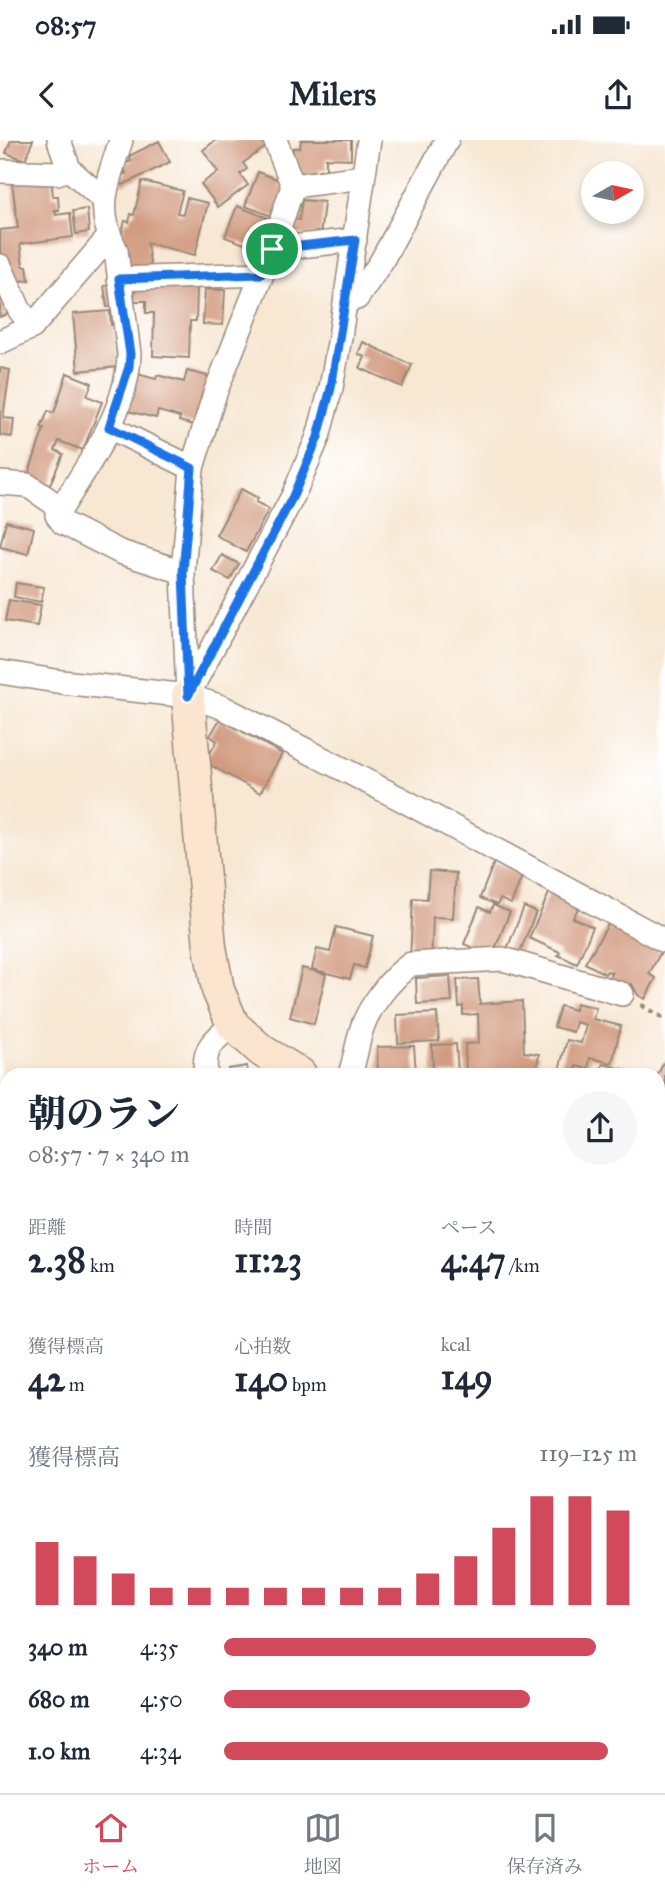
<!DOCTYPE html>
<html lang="ja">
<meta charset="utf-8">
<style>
body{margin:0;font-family:"IM FELL Great Primer","Noto Serif JP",serif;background:#f6f6f7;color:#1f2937;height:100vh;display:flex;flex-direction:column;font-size:26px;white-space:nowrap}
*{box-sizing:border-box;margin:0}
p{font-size:23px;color:#747a83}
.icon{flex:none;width:38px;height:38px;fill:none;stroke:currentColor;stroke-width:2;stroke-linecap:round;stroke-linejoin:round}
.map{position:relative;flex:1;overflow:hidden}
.drawer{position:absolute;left:0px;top:928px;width:665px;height:726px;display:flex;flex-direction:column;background:#fff;border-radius:21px 21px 0 0;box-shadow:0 4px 10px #0003}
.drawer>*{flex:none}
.needle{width:46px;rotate:81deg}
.controls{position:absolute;left:581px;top:21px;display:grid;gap:14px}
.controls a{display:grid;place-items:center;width:63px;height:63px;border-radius:50%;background:#fff;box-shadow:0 4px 10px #0003;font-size:35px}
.pin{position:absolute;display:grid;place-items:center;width:60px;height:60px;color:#fff;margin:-30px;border:4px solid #fff;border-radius:50%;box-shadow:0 2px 7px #0007}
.round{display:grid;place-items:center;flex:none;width:74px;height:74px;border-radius:37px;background:#f6f6f7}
.summary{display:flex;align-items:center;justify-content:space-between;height:119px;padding:0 28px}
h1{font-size:38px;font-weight:800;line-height:52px}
.metrics{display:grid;grid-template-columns:repeat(3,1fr);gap:10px;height:119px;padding:7px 28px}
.metrics div{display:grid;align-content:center}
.metrics b{font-size:35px;font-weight:800}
.metrics small{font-size:19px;font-weight:400}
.metrics p{font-size:19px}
.chart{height:196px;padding:14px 28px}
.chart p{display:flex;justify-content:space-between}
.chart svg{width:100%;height:126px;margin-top:7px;stroke:#d1495b;stroke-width:6}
ul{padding:0 28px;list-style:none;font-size:23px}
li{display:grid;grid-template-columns:112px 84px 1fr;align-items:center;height:52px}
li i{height:18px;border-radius:9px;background:#d1495b}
.status{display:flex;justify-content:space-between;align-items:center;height:49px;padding:0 35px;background:#fff;direction:ltr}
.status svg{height:19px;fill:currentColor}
header{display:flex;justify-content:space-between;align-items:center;height:91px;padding:0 28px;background:#fff;font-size:32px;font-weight:800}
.dock{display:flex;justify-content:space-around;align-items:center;height:98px;border-top:2px solid #e0e1e3;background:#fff;font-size:19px;color:#747a83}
.dock a{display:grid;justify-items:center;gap:4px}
.dock .active{color:#d1495b}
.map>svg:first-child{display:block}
</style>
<div class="status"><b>08:57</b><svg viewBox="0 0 49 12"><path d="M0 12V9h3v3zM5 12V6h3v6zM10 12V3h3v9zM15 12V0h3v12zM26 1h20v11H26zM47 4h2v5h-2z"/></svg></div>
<header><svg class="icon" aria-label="back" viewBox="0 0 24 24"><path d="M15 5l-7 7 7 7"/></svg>Milers<svg class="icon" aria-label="share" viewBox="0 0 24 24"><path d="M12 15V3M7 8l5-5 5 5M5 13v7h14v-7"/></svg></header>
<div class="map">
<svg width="665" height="1653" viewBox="0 0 665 1653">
<rect width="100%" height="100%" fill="#fff"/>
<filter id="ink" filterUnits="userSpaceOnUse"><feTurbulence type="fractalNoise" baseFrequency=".0143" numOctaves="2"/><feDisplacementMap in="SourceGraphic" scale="14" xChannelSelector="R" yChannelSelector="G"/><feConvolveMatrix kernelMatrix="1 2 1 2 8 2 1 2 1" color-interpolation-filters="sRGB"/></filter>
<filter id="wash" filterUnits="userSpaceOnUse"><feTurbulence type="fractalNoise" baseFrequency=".00686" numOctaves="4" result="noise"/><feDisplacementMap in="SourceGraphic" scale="28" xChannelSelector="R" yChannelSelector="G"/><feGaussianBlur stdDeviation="1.57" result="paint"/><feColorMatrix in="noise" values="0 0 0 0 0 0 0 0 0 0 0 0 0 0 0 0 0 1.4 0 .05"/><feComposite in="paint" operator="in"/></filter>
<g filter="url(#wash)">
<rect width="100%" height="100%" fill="#f7e7d3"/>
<g id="blocks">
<g fill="#d29b80">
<polygon points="11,0 33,0 25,20 6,13"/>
<polygon points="216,0 268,0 270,4 243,23 247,29 240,34 248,45 218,67 201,44 218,32 203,10"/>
<polygon points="301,0 351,0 351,19 326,18 326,30 319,30 319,38 292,37 293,8 300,8"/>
<polygon points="159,1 170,22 123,45 118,37 126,33 122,25 131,21 129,16"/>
<polygon points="258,32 282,41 280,47 288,50 277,78 245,66"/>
<polygon points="51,38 53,56 58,56 59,70 55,70 56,75 70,73 73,97 20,104 23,126 27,126 29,140 11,142 0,120 0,90 18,88 12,43"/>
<polygon points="142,41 183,51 177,73 183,74 187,58 208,63 195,115 147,103 151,129 127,134 120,100 125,81 129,82 131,74 134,75"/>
<polygon points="302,60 324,62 320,97 289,93 291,79 299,80"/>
<polygon points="237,66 278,82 267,112 225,97"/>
<polygon points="87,69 89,92 76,94 73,71"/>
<polygon points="0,142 12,172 0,177"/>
<polygon points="115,144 118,166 107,167 104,146"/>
<polygon points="135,146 197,148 196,181 190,181 189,218 153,216 154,173 146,173 146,161 134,161"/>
<polygon points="205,149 225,150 223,185 203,184"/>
<polygon points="110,171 111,185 114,184 118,227 78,231 73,174"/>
<polygon points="363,202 412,225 402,247 360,228 365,217 358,214"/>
<polygon points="0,228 10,230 3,278 14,279 12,297 0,295"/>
<polygon points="187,231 212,237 202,287 179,281 180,277 158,271 156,278 128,271 134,233 156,239 157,235 184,242"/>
<polygon points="67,233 92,243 87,256 102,262 83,310 59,301 55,310 63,314 49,347 27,338 44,289 41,288 48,271 54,273"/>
<polygon points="241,349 258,358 256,362 269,369 246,412 216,395"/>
<polygon points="6,381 34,388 28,414 0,407"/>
<polygon points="222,415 239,424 230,440 213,431"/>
<polygon points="16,443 44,447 41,462 14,457"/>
<polygon points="9,460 41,465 37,486 5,481"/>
<polygon points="220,579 282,614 260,653 205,622 217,601 210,596"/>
<polygon points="494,722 523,734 511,764 500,759 497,765 480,758"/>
<polygon points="429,731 456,733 453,778 433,777 431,821 410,820 413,758 427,759"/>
<polygon points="550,751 580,765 573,778 593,787 577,824 558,815 560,812 529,798"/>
<polygon points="493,765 510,772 492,816 464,804 479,767 490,772"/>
<polygon points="524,767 536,772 517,819 505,814"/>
<polygon points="609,783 661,812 649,834 656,838 645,859 638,855 632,844 629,848 609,838 612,833 607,831 605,834 585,823"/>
<polygon points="336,787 373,796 365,828 354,825 350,839 312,829 317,809 330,812"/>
<polygon points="302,828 326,834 314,884 290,877"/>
<polygon points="450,836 452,862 417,864 416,838"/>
<polygon points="478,839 480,864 522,861 524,912 539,914 536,934 466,934 465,904 479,903 478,874 463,875 463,866 459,867 457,840"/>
<polygon points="576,863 596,868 593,879 621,886 612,923 590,918 588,929 576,926 574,934 558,934 567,900 581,903 586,885 576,882 573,892 554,887 560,866 575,870"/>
<polygon points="437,873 439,901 398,903 397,875"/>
<polygon points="456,904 458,934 433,934 432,905"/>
<polygon points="414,906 416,934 378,934 377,907"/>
<polygon points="665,920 665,961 658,958 658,934"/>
<polygon points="603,924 628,930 627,934 600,934"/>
<polygon points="247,926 248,934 229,934 228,929"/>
<polygon points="658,1074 665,1076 665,1090 658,1109"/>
<polygon points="665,1148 665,1182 658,1178 658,1161"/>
</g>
</g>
</g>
<g filter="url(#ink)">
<use href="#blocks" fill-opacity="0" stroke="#998878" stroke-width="2"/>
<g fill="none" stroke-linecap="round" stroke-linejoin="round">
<g stroke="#998878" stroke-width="26">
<g id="street">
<polyline points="59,0 69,29 103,59"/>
<path d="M121 0C108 42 94 68 116 110L129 214C128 272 86 327 57 375L63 383 120 412 183 432 188 556"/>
<polyline points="0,31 57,33 69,29"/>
<polyline points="293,46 363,37"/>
<polyline points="272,109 355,100"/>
<polyline points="0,126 19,169 32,187"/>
<polyline points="119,139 261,134"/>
<polyline points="346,161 357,158 381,122 447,0"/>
<polyline points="0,202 32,187 109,97"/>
<polyline points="109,287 192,328 215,253 272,109 293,46 275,0"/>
<polyline points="0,343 27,345 61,368"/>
<polyline points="183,432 192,328"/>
<polyline points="0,532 62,542 188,556 222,567 401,659 665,801"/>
<polyline points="189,553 293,356 318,297 331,248 340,197 369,0"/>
<path d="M206 934C202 909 214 899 233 885"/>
<path d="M350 934C355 920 357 905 361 891 368 867 391 838 411 824L503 819 622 854"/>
<polyline points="658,1018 665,1020"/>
<polyline points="658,1189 665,1193"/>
<polyline points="0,1498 7,1483"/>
</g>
</g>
<g stroke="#998878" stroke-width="35">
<g id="secondary">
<polyline points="188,556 210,807 218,850 233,885 262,911 300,934"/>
<polyline points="658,1259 665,1246"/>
<polyline points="0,1541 7,1544"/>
<polyline points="227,1647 240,1653"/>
<polyline points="451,1647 452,1653"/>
</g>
</g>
<g stroke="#998878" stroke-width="4.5" stroke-dasharray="5 5" stroke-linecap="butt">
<polyline points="641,865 665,879"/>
<polyline points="658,1514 665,1508"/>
<polyline points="658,1560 665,1554"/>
<polyline points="500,1653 507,1647"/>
<polyline points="553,1653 560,1647"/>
</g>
<use href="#street" stroke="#fff" stroke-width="23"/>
<use href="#secondary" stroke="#fbe5cf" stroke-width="32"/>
</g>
</g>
<g fill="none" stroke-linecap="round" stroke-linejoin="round" filter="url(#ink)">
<g stroke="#fff" stroke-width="14">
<polygon id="route" points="355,100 331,248 318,297 293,356 188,556 183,432 192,328 109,287 129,227 130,214 119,139 261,134 272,109"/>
</g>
<use href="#route" stroke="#1a73e8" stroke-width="9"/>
</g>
</svg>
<div class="controls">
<a><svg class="needle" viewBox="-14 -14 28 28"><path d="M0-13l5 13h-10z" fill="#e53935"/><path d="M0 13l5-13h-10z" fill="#747a83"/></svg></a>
</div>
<div class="pin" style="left:272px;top:109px;background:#1e9e55"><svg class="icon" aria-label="arrive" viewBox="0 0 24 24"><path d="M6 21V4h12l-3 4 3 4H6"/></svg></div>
<section class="drawer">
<div class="summary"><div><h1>朝のラン</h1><p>08:57 · 7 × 340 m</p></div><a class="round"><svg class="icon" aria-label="share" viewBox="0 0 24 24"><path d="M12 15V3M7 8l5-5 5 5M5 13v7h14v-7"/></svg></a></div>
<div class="metrics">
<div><p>距離</p><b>2.38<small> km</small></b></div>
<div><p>時間</p><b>11:23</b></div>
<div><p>ペース</p><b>4:47<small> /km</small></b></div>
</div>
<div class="metrics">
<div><p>獲得標高</p><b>42<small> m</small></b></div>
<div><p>心拍数</p><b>140<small> bpm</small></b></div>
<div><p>kcal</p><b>149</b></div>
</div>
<div class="chart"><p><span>獲得標高</span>119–125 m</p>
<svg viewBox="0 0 160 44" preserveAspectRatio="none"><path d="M5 44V22M15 44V27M25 44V33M35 44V38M45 44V38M55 44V38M65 44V38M75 44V38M85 44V38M95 44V38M105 44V33M115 44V27M125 44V17M135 44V6M145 44V6M155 44V11"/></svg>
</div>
<ul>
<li><b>340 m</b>4:35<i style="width:90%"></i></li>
<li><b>680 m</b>4:50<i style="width:74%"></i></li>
<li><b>1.0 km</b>4:34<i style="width:93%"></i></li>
</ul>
</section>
</div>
<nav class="dock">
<a class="active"><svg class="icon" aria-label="home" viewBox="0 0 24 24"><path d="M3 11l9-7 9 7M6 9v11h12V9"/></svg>ホーム</a>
<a><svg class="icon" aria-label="map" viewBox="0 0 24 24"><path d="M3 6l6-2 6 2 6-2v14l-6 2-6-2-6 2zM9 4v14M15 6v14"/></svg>地図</a>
<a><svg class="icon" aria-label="saved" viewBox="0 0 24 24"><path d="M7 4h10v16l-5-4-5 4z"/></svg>保存済み</a>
</nav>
